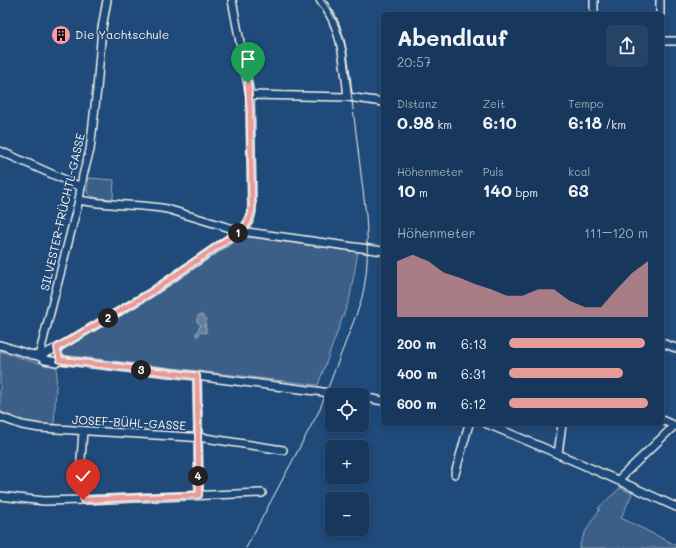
<!DOCTYPE html>
<html lang="de">
<meta charset="utf-8">
<style>
body{margin:0;font-family:Mali,sans-serif;background:#244365;color:#f1f3f6;height:100vh;display:flex;flex-direction:column;font-size:15px;white-space:nowrap}
*{box-sizing:border-box;margin:0}
p{font-size:13px;color:#9eacbb}
.icon{flex:none;width:22px;height:22px;fill:none;stroke:currentColor;stroke-width:2;stroke-linecap:round;stroke-linejoin:round}
.map{position:relative;flex:1;overflow:hidden}
.sheet{position:absolute;left:381px;top:12px;width:283px;height:414px;display:flex;flex-direction:column;background:#17385c;border-radius:6px;box-shadow:0 2px 6px #0003,0 0 0 1px #365272}
.sheet>*{flex:none}
.buttons{position:absolute;left:325px;top:388px;display:grid;gap:8px}
.buttons a{display:grid;place-items:center;width:44px;height:44px;border-radius:6px;background:#17385c;box-shadow:0 2px 6px #0003,0 0 0 1px #365272;font-size:20px}
.pin{position:absolute;display:grid;place-items:center;width:34px;height:34px;color:#fff;margin:-41px -17px;border-radius:50% 50% 50% 0;rotate:-45deg;box-shadow:0 0 4px #0007}
.pin .icon{rotate:45deg}
.km{position:absolute;width:20px;height:20px;margin:-10px;border-radius:50%;background:#222;color:#fff;font-size:11px;line-height:20px;text-align:center}
.round{display:grid;place-items:center;flex:none;width:42px;height:42px;border-radius:6px;background:#244365}
.head{display:flex;align-items:center;justify-content:space-between;height:68px;padding:0 16px}
h1{font-size:22px;font-weight:800;line-height:30px}
.figures{display:grid;grid-template-columns:repeat(3,1fr);gap:6px;height:68px;padding:4px 16px}
.figures div{display:grid;align-content:center}
.figures b{font-size:17px;font-weight:800}
.figures small{font-size:11px;font-weight:400}
.figures p{font-size:11px}
.chart{height:112px;padding:8px 16px}
.chart p{display:flex;justify-content:space-between}
.chart svg{width:100%;height:72px;margin-top:4px;fill:#e69b98;opacity:.7}
ul{padding:0 16px;list-style:none;font-size:13px}
li{display:grid;grid-template-columns:64px 48px 1fr;align-items:center;height:30px}
li i{height:10px;border-radius:5px;background:#e69b98}
.map>svg:first-child{display:block}
</style>
<div class="map">
<svg width="676" height="548" viewBox="0 0 676 548">
<rect width="100%" height="100%" fill="#1f4a7a"/>
<filter id="ink" filterUnits="userSpaceOnUse"><feTurbulence type="fractalNoise" baseFrequency=".025" numOctaves="2"/><feDisplacementMap in="SourceGraphic" scale="8" xChannelSelector="R" yChannelSelector="G"/><feConvolveMatrix kernelMatrix="1 2 1 2 8 2 1 2 1" color-interpolation-filters="sRGB"/></filter>
<g filter="url(#ink)">
<g fill="#3a5f88" stroke="#97a8b8">
<path d="M88 178 114 180 113 199 97 198 89 195C85 190 89 184 88 178Z"/>
<polygon points="242,236 358,252 350,297 318,385 63,355 62,350 153,297 222,250 223,250 226,247 229,246 229,245"/>
<polygon points="0,351 30,361 57,366 54,426 37,425 22,422 0,411"/>
<path d="M620 488 631 493 632 494 621 518 676 545V548H579C583 534 591 521 600 509L598 508Z"/>
</g>
<polygon fill="#627e9d" stroke="#9cacbb" points="199,315 202,315 203,317 207,319 207,320 205,322 206,326 203,325 206,328 206,333 201,332 198,336 196,336 196,333 198,331 199,328 201,325 197,322 197,318"/>
<g fill="none" stroke-linecap="round" stroke-linejoin="round">
<g stroke="#f4f1e8" stroke-width="10">
<g id="minor">
<path d="M320 0C343 27 344 64 348 97"/>
<polyline points="594,14 594,0"/>
<polyline points="660,14 660,0"/>
<polyline points="662,41 676,41"/>
<polyline points="250,95 348,97 383,102"/>
<polyline points="0,151 81,187"/>
<path d="M79 200C108 206 138 204 167 209L240 231 383 251"/>
<polyline points="662,343 676,348"/>
<polyline points="0,345 29,354 39,356 45,360 56,362 60,360 204,377 316,391"/>
<path d="M39 356 57 348 150 293 240 231C248 225 252 217 252 207L250 95 232 0"/>
<polyline points="39,356 79,200 83,175 90,150 97,89 102,28 107,0"/>
<polyline points="197,376 199,495"/>
<polyline points="362,397 383,401"/>
<polyline points="0,417 22,425 40,428 205,438 283,450"/>
<polyline points="662,420 676,426"/>
<path d="M487 424C550 450 614 478 676 507"/>
<polyline points="83,431 81,459 83,500"/>
<polyline points="558,454 562,424"/>
<polyline points="455,474 469,424"/>
<polyline points="618,480 674,426"/>
<polyline points="0,496 44,501 83,500 262,493"/>
</g>
</g>
<use href="#minor" stroke="#1f4a7a" stroke-width="7"/>
<path stroke="#f4f1e8" stroke-width="1" d="M246 548 319 411 358 310C369 280 368 246 366 215L346 51C342 32 335 15 323 0"/>
<g stroke="#f4f1e8" stroke-width="10" stroke-linecap="butt">
<polyline id="minor-bridge" points="316,391 343,395"/>
</g>
<use href="#minor-bridge" stroke="#1f4a7a" stroke-width="7"/>
</g>
</g>
<g fill="none" stroke-linecap="round" stroke-linejoin="round" filter="url(#ink)">
<g stroke="#fff" stroke-width="8">
<path id="route" d="M83 500 199 495 197 376 60 360 57 348 150 293 245 227C249 221 252 214 252 207L250 109 248 83"/>
</g>
<use href="#route" stroke="#e69b98" stroke-width="5"/>
</g>
<defs>
<g id="building-disc" transform="scale(1)"><circle r="9.5" fill="#ff9aa2" stroke="#1f4a7a"/><path d="M-4-6H4V6H1V3H-1V6H-4ZM-2.5-4.3h1.7v1.8h-1.7ZM.8-4.3h1.7v1.8H.8ZM-2.5-1h1.7V.8h-1.7ZM.8-1h1.7V.8H.8Z" fill="#111"/></g>
</defs>
<g fill-rule="evenodd">
<use href="#building-disc" x="61" y="35"/>
</g>
<g text-anchor="middle" stroke-width="3.5" stroke-linejoin="round" paint-order="stroke">
<g font-size="12" fill="#f4f1e8" stroke="#1f4a7a" text-anchor="start">
<text x="75" y="39">Die Yachtschule</text>
</g>
<g font-size="12" fill="#f4f1e8" stroke="#1f4a7a">
<text transform="translate(63 212) rotate(-77)" y="4">SILVESTER-FRÜCHTL-GASSE</text>
<text transform="translate(129 423) rotate(3)" y="4">JOSEF-BÜHL-GASSE</text>
</g>
</g>
</svg>
<div class="buttons">
<a><svg class="icon" aria-label="locate" viewBox="0 0 24 24"><circle cx="12" cy="12" r="6"/><path d="M12 2v4M12 18v4M2 12h4M18 12h4"/></svg></a>
<a>+</a>
<a>−</a>
</div>
<div class="pin" style="left:248px;top:83px;background:#1e9e55"><svg class="icon" aria-label="arrive" viewBox="0 0 24 24"><path d="M6 21V4h12l-3 4 3 4H6"/></svg></div>
<div class="pin" style="left:83px;top:500px;background:#d93025"><svg class="icon" aria-label="check" viewBox="0 0 24 24"><path d="M5 12l5 5 9-10"/></svg></div>
<b class="km" style="left:238px;top:233px">1</b>
<b class="km" style="left:108px;top:318px">2</b>
<b class="km" style="left:141px;top:370px">3</b>
<b class="km" style="left:198px;top:476px">4</b>
<section class="sheet">
<div class="head"><div><h1>Abendlauf</h1><p>20:57</p></div><a class="round"><svg class="icon" aria-label="share" viewBox="0 0 24 24"><path d="M12 15V3M7 8l5-5 5 5M5 13v7h14v-7"/></svg></a></div>
<div class="figures">
<div><p>Distanz</p><b>0.98<small> km</small></b></div>
<div><p>Zeit</p><b>6:10</b></div>
<div><p>Tempo</p><b>6:18<small> /km</small></b></div>
</div>
<div class="figures">
<div><p>Höhenmeter</p><b>10<small> m</small></b></div>
<div><p>Puls</p><b>140<small> bpm</small></b></div>
<div><p>kcal</p><b>63</b></div>
</div>
<div class="chart"><p><span>Höhenmeter</span>111–120 m</p>
<svg viewBox="0 0 160 44" preserveAspectRatio="none"><path d="M0 44V10L10 6L20 10L30 17L40 20L50 24L60 27L70 31L80 31L90 27L100 27L110 34L120 38L130 38L140 27L150 17L160 10V44z"/></svg>
</div>
<ul>
<li><b>200 m</b>6:13<i style="width:98%"></i></li>
<li><b>400 m</b>6:31<i style="width:82%"></i></li>
<li><b>600 m</b>6:12<i style="width:100%"></i></li>
</ul>
</section>
</div>
